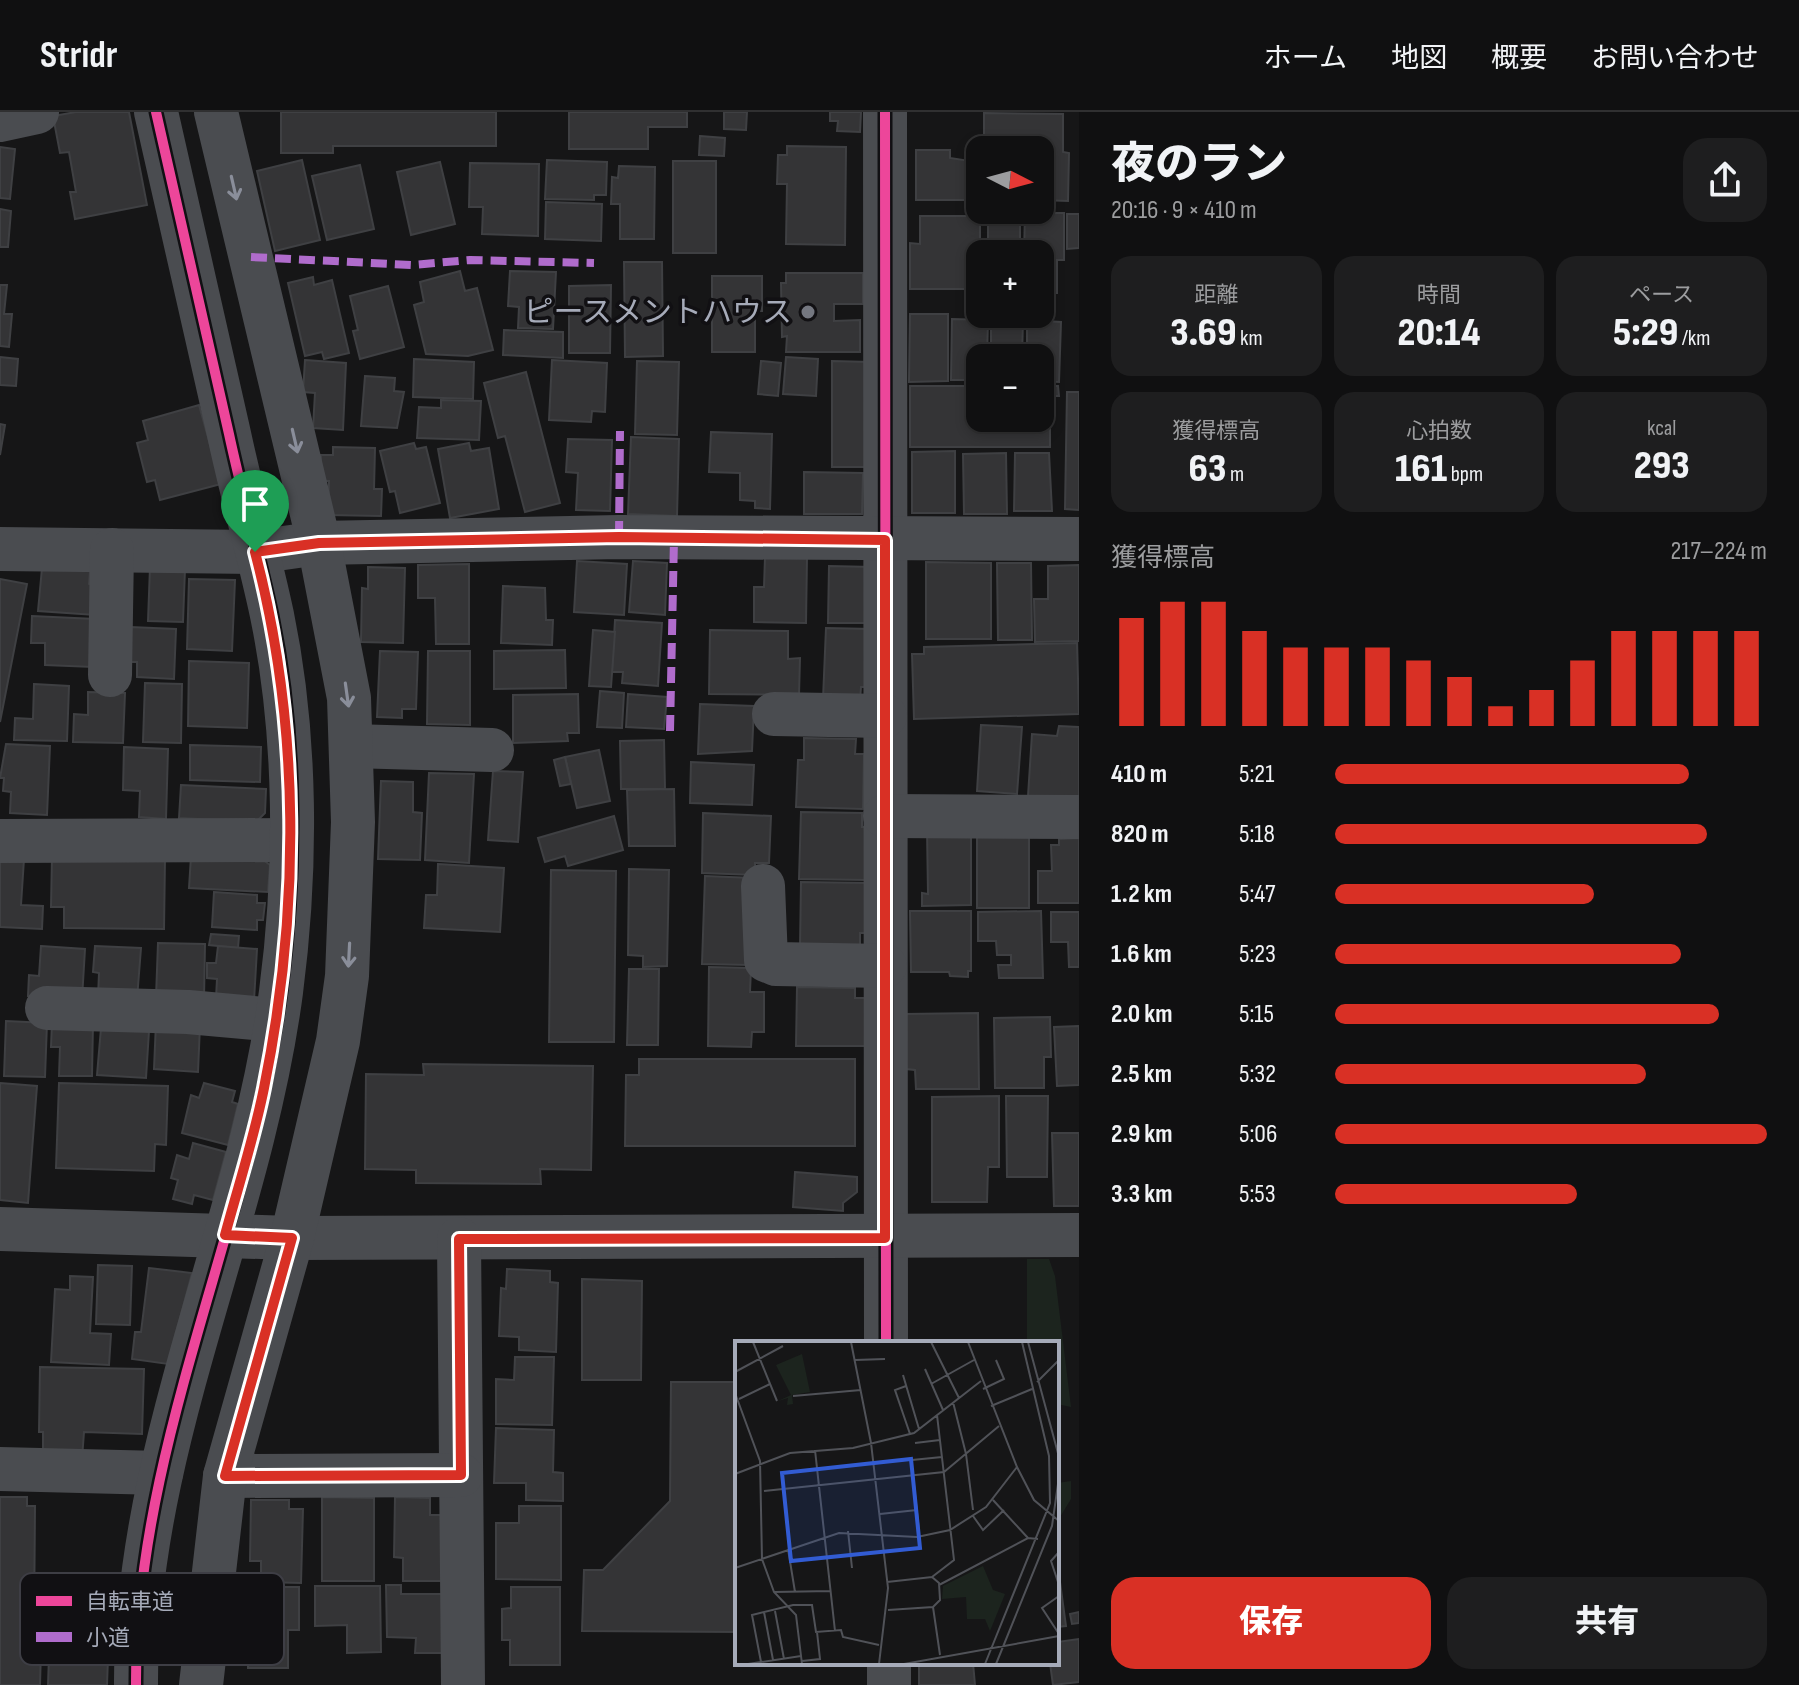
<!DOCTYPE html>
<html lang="ja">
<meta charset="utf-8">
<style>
body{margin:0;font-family:"Sofia Sans Condensed","Noto Sans JP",sans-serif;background:#1e1e1f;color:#f1f3f6;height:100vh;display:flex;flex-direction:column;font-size:30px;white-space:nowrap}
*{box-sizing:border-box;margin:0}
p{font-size:26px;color:#9c9d9f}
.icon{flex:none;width:44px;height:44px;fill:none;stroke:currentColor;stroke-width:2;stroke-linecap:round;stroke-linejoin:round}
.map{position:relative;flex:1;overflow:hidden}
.details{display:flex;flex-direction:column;background:#101011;width:720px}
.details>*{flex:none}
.needle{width:52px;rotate:96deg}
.buttons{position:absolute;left:966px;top:24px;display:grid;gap:16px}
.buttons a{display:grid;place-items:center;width:88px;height:88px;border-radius:16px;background:#101011;box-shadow:0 4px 12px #0003,0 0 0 2px #303031;font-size:40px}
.pin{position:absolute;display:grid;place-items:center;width:68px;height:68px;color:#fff;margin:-82px -34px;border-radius:50% 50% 50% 0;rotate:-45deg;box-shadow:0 0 8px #0007}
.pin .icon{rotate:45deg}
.round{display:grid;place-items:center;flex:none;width:84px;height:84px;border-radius:24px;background:#1e1e1f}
.head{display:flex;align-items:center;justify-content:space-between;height:136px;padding:0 32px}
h1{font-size:44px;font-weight:800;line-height:60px}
.figures{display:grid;grid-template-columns:repeat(3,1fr);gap:12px;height:136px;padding:8px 32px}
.figures div{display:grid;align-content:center;border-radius:20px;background:#1e1e1f;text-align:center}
.figures b{font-size:40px;font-weight:800}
.figures small{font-size:22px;font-weight:400}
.figures p{font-size:22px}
.chart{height:224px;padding:16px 32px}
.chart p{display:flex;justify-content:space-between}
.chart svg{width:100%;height:144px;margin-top:8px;stroke:#d93025;stroke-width:6}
.button{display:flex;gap:16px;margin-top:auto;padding:16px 32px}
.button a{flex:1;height:92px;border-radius:24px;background:#d93025;color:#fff;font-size:32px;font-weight:800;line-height:92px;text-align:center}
.button a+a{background:#1e1e1f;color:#f1f3f6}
ul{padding:0 32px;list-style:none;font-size:26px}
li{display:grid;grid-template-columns:128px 96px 1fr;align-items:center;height:60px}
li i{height:20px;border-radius:10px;background:#d93025}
header{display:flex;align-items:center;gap:48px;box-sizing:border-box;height:112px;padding:0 40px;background:#101011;border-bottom:2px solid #303031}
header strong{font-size:38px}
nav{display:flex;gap:44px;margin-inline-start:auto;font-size:28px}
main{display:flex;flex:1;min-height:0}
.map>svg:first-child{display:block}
</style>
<header>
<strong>Stridr</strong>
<nav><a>ホーム</a><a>地図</a><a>概要</a><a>お問い合わせ</a></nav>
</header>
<main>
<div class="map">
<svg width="1079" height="1573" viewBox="0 0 1079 1573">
<rect width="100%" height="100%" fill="#161617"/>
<g fill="#1c241e">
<polygon points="1027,1147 1049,1147 1055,1164 1071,1295 1057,1292 1057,1231 1027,1231"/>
<polygon points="1071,1369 1071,1387 1057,1410 1057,1371"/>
</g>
<g fill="#343436" stroke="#3f4043" stroke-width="2">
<polygon points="76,0 129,0 147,93 75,107 70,80 76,80 69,40 60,41 53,4"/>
<polygon points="281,0 496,0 496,34 333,34 333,41 281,41"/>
<polygon points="569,0 687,0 687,15 648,15 648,37 569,37"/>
<polygon points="724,0 747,0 746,18 724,17"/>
<polygon points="830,0 861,0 860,20 837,19 838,9 830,9"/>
<polygon points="984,1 1063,2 1063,40 1069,41 1068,89 1040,88 1040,38 984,38"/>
<polygon points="700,24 725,26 724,44 699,43"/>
<polygon points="787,34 846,35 845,133 786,132 787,72 777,72 778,43 787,43"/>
<polygon points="0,35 15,37 10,87 0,86"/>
<polygon points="916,38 950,38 950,46 970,49 969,88 916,88"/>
<polygon points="302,48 320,128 275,139 257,59"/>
<polygon points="547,48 607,50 606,83 594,83 594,88 545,87"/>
<rect x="673" y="49" width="43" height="92"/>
<polygon points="440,50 455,112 411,123 397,60"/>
<polygon points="470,51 539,52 538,124 482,122 483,95 469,95"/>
<polygon points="360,53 374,117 327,128 312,64"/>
<polygon points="619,54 655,55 654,127 620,127 620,92 611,92 612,65 618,66"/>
<polygon points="546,90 602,92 601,129 545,127"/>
<polygon points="0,97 11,99 8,135 0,135"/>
<polygon points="1025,101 1064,101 1064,148 1057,148 1057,181 1040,181 1040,142 1024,142"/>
<polygon points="1020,102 1020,142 988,142 988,103"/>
<polygon points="1067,102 1079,102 1079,136 1067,137"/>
<polygon points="920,104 980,104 980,177 910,177 910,131 920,132"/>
<polygon points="624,150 662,150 663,244 625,245"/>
<polygon points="460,159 465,179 477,176 493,238 468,244 426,242 414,193 424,190 420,170"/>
<polygon points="510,159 556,160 553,217 518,216 519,195 508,194"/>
<polygon points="786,161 863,161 863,192 834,192 834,209 860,208 860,240 786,240 787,224 782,225 781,171 786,171"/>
<polygon points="712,164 762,164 762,199 755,199 755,240 712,240"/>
<polygon points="313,165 314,173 332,168 349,241 324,247 322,240 305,244 288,171"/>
<polygon points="0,173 7,173 4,202 12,202 9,235 0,234"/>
<polygon points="611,173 610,241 569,241 569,174"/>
<polygon points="388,174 404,235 360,247 353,219 358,218 350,184"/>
<polygon points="910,202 948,202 948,269 909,270"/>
<polygon points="952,207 988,208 987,246 980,246 980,268 951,268"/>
<polygon points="991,208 1023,208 1022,246 991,246"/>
<polygon points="1027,208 1061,210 1059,270 1040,269 1040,246 1027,246"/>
<polygon points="504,218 563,220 563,246 503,243"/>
<polygon points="0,245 18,247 16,274 0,273"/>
<polygon points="786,245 818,247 816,284 783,282"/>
<polygon points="414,247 474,250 473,287 413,285"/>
<polygon points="305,248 346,251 343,318 313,316 315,281 303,280"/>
<polygon points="552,248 607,251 605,300 592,299 591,310 549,308"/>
<polygon points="637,249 679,250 677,323 635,322"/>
<polygon points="761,249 781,251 778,284 758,282"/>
<polygon points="832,249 870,250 871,355 832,355"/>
<polygon points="526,260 560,391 525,400 505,324 498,326 484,271"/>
<polygon points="365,264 395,266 394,279 404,280 397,316 361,314"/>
<polygon points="910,274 980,274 980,306 1040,306 1040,274 1058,274 1059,284 1050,284 1050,335 910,335"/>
<polygon points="1067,280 1079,280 1079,398 1065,397"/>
<polygon points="441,288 481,289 479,328 417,326 419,295 441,296"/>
<polygon points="199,293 221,372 160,388 155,368 147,370 137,331 148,328 143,309"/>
<polygon points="0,312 5,313 0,343"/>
<polygon points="711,320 772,322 770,397 755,396 755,389 740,388 740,361 709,360"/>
<polygon points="631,325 679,327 677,404 628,402"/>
<polygon points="568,327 612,328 610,399 576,398 578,361 566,360"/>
<polygon points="414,331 416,337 426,335 440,391 400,401 395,379 390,380 380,339"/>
<polygon points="469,331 471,339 489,336 499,397 450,406 438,337"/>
<polygon points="333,335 375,336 374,377 382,377 381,404 328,403 329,369 321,369 321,343 333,343"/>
<polygon points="955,339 955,401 912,401 912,340"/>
<polygon points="1006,341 1007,402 964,402 963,342"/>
<polygon points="1015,341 1049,341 1052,399 1014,399"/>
<polygon points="804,360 863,361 862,402 804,402"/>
<polygon points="765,445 807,445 806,511 754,510 754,475 764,475"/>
<polygon points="577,449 627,452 624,503 574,500"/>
<polygon points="633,449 667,451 665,503 629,500"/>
<polygon points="926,450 991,451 991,527 926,527"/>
<polygon points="997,451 1031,451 1032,528 998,528"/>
<polygon points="469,452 469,532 436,532 435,486 418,486 418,453"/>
<polygon points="1079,453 1079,529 1035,530 1034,487 1048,487 1048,454"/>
<polygon points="829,454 873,455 872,511 828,511"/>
<polygon points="150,455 185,457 183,510 148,509"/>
<polygon points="368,455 405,456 403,531 361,530 362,476 368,477"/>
<polygon points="42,456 90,459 89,472 96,473 95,503 38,499"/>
<polygon points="0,467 27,472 0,610"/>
<polygon points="189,467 235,468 232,539 187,537"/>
<polygon points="503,474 545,476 546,508 553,508 552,533 501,531"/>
<polygon points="32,504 95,507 93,555 45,553 45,531 31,531"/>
<polygon points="615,508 662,511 658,574 622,571 623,560 612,560"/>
<polygon points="130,515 176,517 174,567 137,565 137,550 129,550"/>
<polygon points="826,516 872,517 870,575 861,575 860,588 823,587"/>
<polygon points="593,518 615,520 611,575 589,574"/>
<polygon points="710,518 788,519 788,547 800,546 799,583 709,582"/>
<polygon points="1077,531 1079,602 914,607 912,542 924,542 924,535"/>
<polygon points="565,538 566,576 494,577 494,539"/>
<polygon points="380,539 418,540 416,597 402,597 402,606 377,605"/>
<polygon points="428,539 470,539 470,613 427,612"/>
<polygon points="189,549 249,551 247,616 188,614"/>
<polygon points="145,571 182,572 181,631 143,630"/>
<polygon points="34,572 69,574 67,629 14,628 15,606 33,607"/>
<polygon points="600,579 624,581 622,616 597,615"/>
<polygon points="88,580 125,581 123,631 73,630 74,602 88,603"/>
<polygon points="578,582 579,621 567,621 568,629 513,631 513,583"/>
<polygon points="628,582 667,585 664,617 626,615"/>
<polygon points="700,592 754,594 752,639 698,642"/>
<polygon points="981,613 1022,615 1017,682 977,679"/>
<polygon points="1059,614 1079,615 1079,687 1028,684 1032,622 1057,624"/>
<polygon points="804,626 856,627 855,642 864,642 863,697 796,695 798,648 804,648"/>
<polygon points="664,628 665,677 621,677 620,629"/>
<polygon points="6,632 50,634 47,703 10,701 11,680 3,679 4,666 0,666"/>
<polygon points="190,633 261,635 260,670 190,668"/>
<polygon points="124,635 168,637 166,707 139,705 140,679 123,678"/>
<polygon points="599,638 610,689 577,696 565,645"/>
<polygon points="565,645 571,672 560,674 554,648"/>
<polygon points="691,650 754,653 752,693 690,691"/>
<polygon points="493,659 523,660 518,730 488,728"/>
<polygon points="429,661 474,662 469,751 425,748"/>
<polygon points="381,669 413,670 413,700 422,701 420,748 378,747"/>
<polygon points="181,673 266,677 265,701 256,710 179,706"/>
<polygon points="674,677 675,734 629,734 627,678"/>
<polygon points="801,700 862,701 862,715 870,715 868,768 799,767"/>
<polygon points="703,701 771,704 769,751 755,751 755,763 702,761"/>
<polygon points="614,704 623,738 568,754 565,744 545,750 538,726"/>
<polygon points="971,716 971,793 922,794 922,781 928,782 927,717"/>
<polygon points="977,722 1029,724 1029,796 977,796"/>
<polygon points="1079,726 1079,791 1038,791 1038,759 1052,759 1051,733 1059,733 1059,727"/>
<polygon points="191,744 262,747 270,753 268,780 189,776"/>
<polygon points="52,745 165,746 164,817 64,816 64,795 51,795"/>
<polygon points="0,746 24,747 21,793 43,794 42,817 0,815"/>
<polygon points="438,752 504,756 500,820 424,816 426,783 437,783"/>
<polygon points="629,757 669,758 667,854 643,855 643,844 628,843"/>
<polygon points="551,758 616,759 614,930 549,930"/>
<polygon points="705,764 753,766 750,853 702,852"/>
<polygon points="801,770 869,771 868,821 860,821 860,836 800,835"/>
<polygon points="214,780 257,783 257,791 265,791 263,808 257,808 257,818 212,815"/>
<polygon points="910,799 971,799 971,859 968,859 968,865 950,864 949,860 911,860"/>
<polygon points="1041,799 1043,866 999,866 998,853 1011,853 1011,843 997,843 996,829 978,829 978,800"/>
<polygon points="1051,800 1079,800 1079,855 1069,855 1068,830 1051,830"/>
<polygon points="211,822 239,824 238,836 209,833"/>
<polygon points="158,831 205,832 204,887 156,885"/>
<polygon points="41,834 85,837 82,887 28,884 29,863 39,864"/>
<polygon points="95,834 141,836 137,887 98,885 99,861 93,860"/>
<polygon points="218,834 257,837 254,889 216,886 217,867 207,866 207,851 216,851"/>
<polygon points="709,855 751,856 750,880 764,880 764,920 752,920 751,935 708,934"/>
<polygon points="629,857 659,857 658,933 627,933"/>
<polygon points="797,875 855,876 855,886 870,886 870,934 796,934"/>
<polygon points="978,901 979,977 916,977 915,958 906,957 905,902"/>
<polygon points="1050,905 1051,945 1044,945 1044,976 995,976 994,906"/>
<polygon points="6,909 47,911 45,965 4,964"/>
<polygon points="52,910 93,911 92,964 59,964 60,935 51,935"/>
<polygon points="156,910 200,913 198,960 154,957"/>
<polygon points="1079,914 1079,973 1057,974 1054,915"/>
<polygon points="101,916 149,919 146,966 97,963"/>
<polygon points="639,947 855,947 855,1034 625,1034 626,963 639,963"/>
<polygon points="423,952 593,954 591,1058 540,1057 541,1072 416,1071 416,1058 365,1057 366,962 424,963"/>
<polygon points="0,971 37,974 28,1091 0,1088"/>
<polygon points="59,971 168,974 166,1033 155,1032 154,1059 56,1056"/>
<polygon points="204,971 235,979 232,990 238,992 228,1033 182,1021 191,983 199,986"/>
<polygon points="999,984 999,1055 988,1055 987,1090 932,1090 932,985"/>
<polygon points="1006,984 1048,984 1047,1065 1007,1065"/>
<polygon points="1052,1021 1079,1021 1079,1094 1054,1094"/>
<polygon points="193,1031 226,1040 213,1088 194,1083 192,1092 173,1087 178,1068 171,1066 177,1043 189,1047"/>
<polygon points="795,1060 857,1065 857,1080 843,1091 843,1099 793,1095"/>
<polygon points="98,1153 132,1154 130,1213 96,1212"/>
<polygon points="149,1156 192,1161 168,1252 132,1247 135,1220 141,1220"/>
<polygon points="507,1157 550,1159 550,1170 558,1171 556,1240 519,1238 519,1225 499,1224 501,1176 506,1177"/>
<polygon points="70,1164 93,1165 90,1221 111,1222 109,1253 51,1250 55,1177 70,1178"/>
<polygon points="582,1167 642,1169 641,1268 582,1268"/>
<polygon points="515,1245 554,1245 552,1313 496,1312 496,1267 514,1268"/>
<polygon points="40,1255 144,1257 142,1322 84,1320 82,1347 43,1346 43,1320 39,1320"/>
<polygon points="671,1270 737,1270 737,1520 582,1519 584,1458 603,1458 670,1389"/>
<polygon points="496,1316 554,1318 553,1360 563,1361 563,1389 526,1388 526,1371 494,1371"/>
<polygon points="0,1385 27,1385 27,1394 35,1394 34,1513 66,1513 73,1527 66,1537 41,1538 40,1573 0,1573"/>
<polygon points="322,1385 374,1386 374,1469 322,1469"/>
<polygon points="395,1385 430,1386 430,1403 446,1403 445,1469 403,1469 403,1446 394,1445"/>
<polygon points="251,1388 289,1388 289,1397 303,1397 301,1471 261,1470 261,1449 250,1449"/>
<polygon points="519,1394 561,1394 561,1468 496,1467 496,1411 519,1411"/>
<polygon points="1057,1470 1060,1470 1066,1514 1057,1515"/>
<polygon points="386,1473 401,1473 401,1482 448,1482 447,1541 415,1541 416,1526 387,1525"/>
<polygon points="315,1474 380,1474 381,1540 347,1541 347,1513 315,1514"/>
<polygon points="249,1475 299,1475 299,1518 288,1518 288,1556 248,1556"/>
<polygon points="511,1475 560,1475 560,1553 510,1553 510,1528 502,1528 502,1497 511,1496"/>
<polygon points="1079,1500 1079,1511 1072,1512 1070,1502"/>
<polygon points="1079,1527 1079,1570 1053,1573 1050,1551 1057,1551 1057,1530"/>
<polygon points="49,1544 108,1546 107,1573 48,1573"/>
<polygon points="919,1551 973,1551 975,1573 919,1573"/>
</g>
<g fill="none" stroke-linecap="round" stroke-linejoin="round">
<g stroke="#4a4c50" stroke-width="44">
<polyline points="885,0 886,1231"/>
<polyline points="0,8 37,0"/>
<polyline points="0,437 255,440 319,431 619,425 1079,427"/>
<polyline points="110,563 112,438"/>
<polyline points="774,602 885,604"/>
<polyline points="351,634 492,638"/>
<polyline points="885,704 1079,705"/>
<polyline points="0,729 291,728"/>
<polyline points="763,774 766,848 776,852 885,854"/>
<polyline points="47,896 188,900 276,908"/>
<polyline points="0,1117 292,1126 1079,1123"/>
<polyline points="459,1127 463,1573"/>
<polyline points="0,1357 161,1361"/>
<polyline points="225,1364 461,1363"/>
<polyline points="889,1551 889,1573"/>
<path d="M136 1573C135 1334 250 1114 281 880 297 758 297 624 272 503 259 442 242 383 229 322 204 215 181 107 156 0"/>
<polyline points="201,1573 225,1364 292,1126 338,929 347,864 353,710 349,586 319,431 216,0"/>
</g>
<g stroke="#b06ccc" stroke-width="8" stroke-dasharray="16 8" stroke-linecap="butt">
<polyline points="251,145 412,153 470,148 594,151"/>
<polyline points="619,425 620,319"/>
<polyline points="670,619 674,426"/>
</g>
<g stroke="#111013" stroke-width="15">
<g id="cycleway">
<polyline points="885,0 886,1231"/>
<path d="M136 1573C135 1334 250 1114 281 880 297 758 297 624 272 503 259 442 242 383 229 322 204 215 181 107 156 0"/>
</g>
</g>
<use href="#cycleway" stroke="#ed469a" stroke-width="10"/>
</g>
<defs><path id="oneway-shaft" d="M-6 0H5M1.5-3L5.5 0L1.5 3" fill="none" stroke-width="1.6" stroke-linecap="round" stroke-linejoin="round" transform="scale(2)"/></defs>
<g stroke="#8a8e9a">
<use href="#oneway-shaft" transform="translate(234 76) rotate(77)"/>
<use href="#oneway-shaft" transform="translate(295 329) rotate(77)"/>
<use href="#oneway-shaft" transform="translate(347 583) rotate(82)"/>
<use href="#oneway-shaft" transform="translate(349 843) rotate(93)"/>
</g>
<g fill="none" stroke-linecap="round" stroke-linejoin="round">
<g stroke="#fff" stroke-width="16">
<path id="route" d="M619 425 885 428V1126L459 1127 461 1363 225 1364 292 1126 225 1123C238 1075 254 1026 264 976 300 799 301 615 255 440L319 431Z"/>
</g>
<use href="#route" stroke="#d93025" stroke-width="10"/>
</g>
<circle fill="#747780" stroke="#111013" stroke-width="3" cx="808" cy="200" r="8"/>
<g text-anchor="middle" stroke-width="7" stroke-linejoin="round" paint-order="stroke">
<g font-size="30" fill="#a6abb9" stroke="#111013" text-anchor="end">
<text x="792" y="210">ピースメントハウス</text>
</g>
</g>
<g transform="translate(735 1229)">
<rect width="324" height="324" fill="#161617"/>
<path d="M67 13 75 51 57 54 58 63 52 64 53 57 43 60 56 54 41 24ZM248 225 258 249 270 253 255 290 250 278H232L231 256 207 258 208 245Z" fill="#1c241e"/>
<path fill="none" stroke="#505258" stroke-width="2" d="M18 1 42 60M116 1 136 102 153 247 144 323M196 1 224 57M233 1 282 126 299 159 324 180M293 1 324 116M120 19 150 18M190 28 208 69M0 31 48 5M168 34 184 88M302 41 324 19M196 43 239 19M171 45 160 49 175 93M248 48 269 38 261 19M0 52 25 120 27 218 39 251 61 274 67 323M58 55 126 49M4 58 35 43M218 61 231 113M256 65 297 48M180 102 205 99M80 109 100 290M231 113 238 169M177 119 207 116M0 133 55 112 118 107 179 92 246 40M178 134 184 190M29 150 209 131 264 85M258 159 293 197M145 173 182 169M238 175 248 189 269 169M113 190 117 227M53 208 60 251M324 211 316 220 324 244M0 227 104 192 182 196 215 189 251 166 282 126M197 236 219 219 202 74M152 241 197 236 204 242 205 259 198 266 153 269M204 244 293 197 303 198M39 251 96 250M324 255 307 267 324 293M198 266 205 314M40 270 49 318M29 271 38 319M67 320 85 318 82 291M26 321 17 274 58 264H77L81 291 106 289 108 296 144 304M13 323 66 315M169 323 324 295M250 323 315 162 314 115 287 1M261 323 317 185 324 136"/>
<path fill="#325cd3" fill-opacity="0.15" stroke="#325cd3" stroke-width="4" d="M176 118 185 207 56 220 47 132Z"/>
<rect width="324" height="324" fill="none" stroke="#a6abb9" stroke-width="4"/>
</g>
<rect x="20" y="1461" width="264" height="92" rx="12" fill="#111013" stroke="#3e3e45" stroke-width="2"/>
<rect x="36" y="1484" width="36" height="10" fill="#ed469a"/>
<rect x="36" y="1520" width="36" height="10" fill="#b06ccc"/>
<g font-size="22" fill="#a6abb9">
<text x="86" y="1497">自転車道</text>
<text x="86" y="1533">小道</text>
</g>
</svg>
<div class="buttons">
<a><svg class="needle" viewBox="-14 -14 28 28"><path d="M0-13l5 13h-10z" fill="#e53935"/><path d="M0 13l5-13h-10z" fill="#9c9d9f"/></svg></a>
<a>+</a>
<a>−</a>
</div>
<div class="pin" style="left:255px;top:440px;background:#1e9e55"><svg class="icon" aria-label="arrive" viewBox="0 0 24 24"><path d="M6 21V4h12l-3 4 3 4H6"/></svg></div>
</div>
<section class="details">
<div class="head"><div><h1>夜のラン</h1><p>20:16 · 9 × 410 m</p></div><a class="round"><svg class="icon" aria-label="share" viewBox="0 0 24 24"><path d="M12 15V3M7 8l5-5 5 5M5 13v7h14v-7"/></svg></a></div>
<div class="figures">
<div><p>距離</p><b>3.69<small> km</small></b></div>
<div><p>時間</p><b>20:14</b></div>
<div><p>ペース</p><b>5:29<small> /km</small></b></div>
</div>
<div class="figures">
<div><p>獲得標高</p><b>63<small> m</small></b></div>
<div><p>心拍数</p><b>161<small> bpm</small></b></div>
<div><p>kcal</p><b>293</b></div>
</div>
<div class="chart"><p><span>獲得標高</span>217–224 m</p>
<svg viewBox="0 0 160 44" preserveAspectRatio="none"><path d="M5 44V11M15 44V6M25 44V6M35 44V15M45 44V20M55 44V20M65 44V20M75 44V24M85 44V29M95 44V38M105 44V33M115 44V24M125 44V15M135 44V15M145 44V15M155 44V15"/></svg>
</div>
<ul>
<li><b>410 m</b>5:21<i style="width:82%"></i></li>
<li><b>820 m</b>5:18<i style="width:86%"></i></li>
<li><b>1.2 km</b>5:47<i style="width:60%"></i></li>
<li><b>1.6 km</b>5:23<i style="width:80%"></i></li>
<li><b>2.0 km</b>5:15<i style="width:89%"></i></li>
<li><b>2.5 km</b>5:32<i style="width:72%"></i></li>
<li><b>2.9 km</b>5:06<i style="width:100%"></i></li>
<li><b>3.3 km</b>5:53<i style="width:56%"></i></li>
</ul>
<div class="button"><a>保存</a><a>共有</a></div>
</section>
</main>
